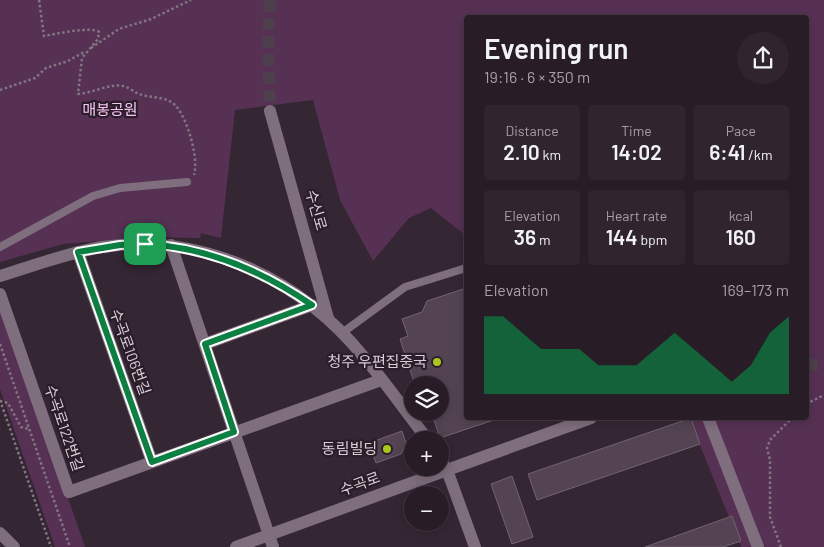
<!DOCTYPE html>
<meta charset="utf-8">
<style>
body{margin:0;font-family:Barlow,"Noto Sans KR",sans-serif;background:#30252f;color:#f1f3f6;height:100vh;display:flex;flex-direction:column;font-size:19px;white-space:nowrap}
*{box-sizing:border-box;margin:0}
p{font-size:16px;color:#a5a1a7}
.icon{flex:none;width:28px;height:28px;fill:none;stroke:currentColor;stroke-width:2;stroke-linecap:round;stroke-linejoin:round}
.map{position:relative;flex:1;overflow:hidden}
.sheet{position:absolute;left:464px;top:15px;width:345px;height:405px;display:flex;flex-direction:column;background:#281c27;border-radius:5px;box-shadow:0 2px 12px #0003,0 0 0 1px #443a44}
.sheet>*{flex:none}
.tools{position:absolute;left:404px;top:376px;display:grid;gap:10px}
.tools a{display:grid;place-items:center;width:45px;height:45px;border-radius:50%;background:#281c27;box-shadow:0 2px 12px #0003,0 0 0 1px #443a44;font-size:25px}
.pin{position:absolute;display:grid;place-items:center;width:42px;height:42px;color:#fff;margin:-21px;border-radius:10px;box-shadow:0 2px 8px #0006}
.round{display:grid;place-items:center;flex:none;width:52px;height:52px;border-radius:26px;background:#30252f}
.headline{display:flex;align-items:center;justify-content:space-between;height:85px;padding:0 20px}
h1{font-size:28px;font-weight:600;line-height:38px}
.metrics{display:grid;grid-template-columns:repeat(3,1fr);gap:8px;height:85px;padding:5px 20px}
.metrics div{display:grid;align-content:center;border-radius:5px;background:#30252f;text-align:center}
.metrics b{font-size:21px;font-weight:600}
.metrics small{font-size:14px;font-weight:400}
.metrics p{font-size:14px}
.chart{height:140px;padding:10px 20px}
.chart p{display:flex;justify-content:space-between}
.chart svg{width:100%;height:90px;margin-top:5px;fill:#0b8043;opacity:.7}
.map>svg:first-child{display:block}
</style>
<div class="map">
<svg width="824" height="547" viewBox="0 0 824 547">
<rect width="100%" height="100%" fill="#352634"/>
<g fill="#563153">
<polygon points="0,0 824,0 824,547 741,547 689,418 806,418 806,18 466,18 466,236 431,208 409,218 373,261 340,200 313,100 235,110 221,238 201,233 200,238 145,237 63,244 0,262"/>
<polygon points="0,301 85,547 55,547 0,389"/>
</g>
<g fill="#544453" stroke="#746272">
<polygon points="466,288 466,418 500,418 440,438 432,414 426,416 424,412 440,412 440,385 415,385 400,339 408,336 402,319 422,312 427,301"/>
<polygon points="691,418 700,444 537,500 528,474"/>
<polygon points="402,431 406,443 401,454 376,463 369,443"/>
<polygon points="512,476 533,537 512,544 491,484"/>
<polygon points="732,516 741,541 723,547 645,547"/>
</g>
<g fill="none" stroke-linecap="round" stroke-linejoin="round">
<polyline stroke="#4e3f4d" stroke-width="12" stroke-dasharray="12 6" stroke-linecap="butt" points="806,365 824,364"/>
<polyline stroke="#4e3f4d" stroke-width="12" stroke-dasharray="12 6" stroke-linecap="butt" points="270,0 268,48 270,111"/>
<g stroke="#817580" stroke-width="2.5" stroke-dasharray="2.5 2.5" stroke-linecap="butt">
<path d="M39 0 44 36C55 34 92 26 99 32L98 39 82 58 78 94C93 93 110 83 123 86 128 87 133 91 137 93 150 99 166 95 176 106 188 120 199 159 194 175"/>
<polyline points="91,48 119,29 151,19 191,0"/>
<polyline points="0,90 35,78 46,68 68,61 84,52"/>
<polyline points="0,344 70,547"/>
<polyline points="0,400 51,547"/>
<polyline points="0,401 8,403 21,427 29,429"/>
<polyline points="806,404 824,395"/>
<polyline points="781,547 770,517 770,460 767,448 770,440 792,418"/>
</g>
<g stroke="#7f6e7d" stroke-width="8">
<polyline points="0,247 93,196 120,188 187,182"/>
<polyline points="342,333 405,287 466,268"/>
</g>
<g stroke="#7f6e7d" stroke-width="12">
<polyline points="171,245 273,547"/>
<polyline points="78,252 152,462"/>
<path d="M0 276C33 266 67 253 102 247 202 232 300 279 363 356 386 383 406 412 428 440"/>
<polyline points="0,294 69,492 381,380"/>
<polyline points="205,344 312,305"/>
<polyline points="708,418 758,547"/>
<polyline points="440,459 447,470 591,418"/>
</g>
<g stroke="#7f6e7d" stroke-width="12">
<polyline points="270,111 328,318"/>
<polyline points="0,533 14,547"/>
<polyline points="236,547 447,470 475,547"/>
</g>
</g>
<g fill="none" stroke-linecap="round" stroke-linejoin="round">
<g stroke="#fff" stroke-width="10">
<path id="route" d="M145 244C207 247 261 270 312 305L205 344 234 432 152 462 78 252 120 245Z"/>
</g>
<use href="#route" stroke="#0b8043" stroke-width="6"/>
</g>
<g fill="#abc716" stroke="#2b1d2a" stroke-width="2">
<circle cx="437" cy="362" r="5"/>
<circle cx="387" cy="449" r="5"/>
</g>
<g text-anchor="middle" stroke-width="4.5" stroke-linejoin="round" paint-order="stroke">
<g font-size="15" fill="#f9c5f4" stroke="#2b1d2a">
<text x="110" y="115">매봉공원</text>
</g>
<g font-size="15" fill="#d9cfd8" stroke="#2b1d2a">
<text transform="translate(316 210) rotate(74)" y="5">수신로</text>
<text transform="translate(130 352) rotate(70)" y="5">수곡로106번길</text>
<text transform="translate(64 428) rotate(71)" y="5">수곡로122번길</text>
<text transform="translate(360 484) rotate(-20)" y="5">수곡로</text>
</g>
<g font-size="15" fill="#d9cfd8" stroke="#2b1d2a" text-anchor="end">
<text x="427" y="367">청주 우편집중국</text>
<text x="377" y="454">동림빌딩</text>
</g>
</g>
</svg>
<div class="tools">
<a><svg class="icon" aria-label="layers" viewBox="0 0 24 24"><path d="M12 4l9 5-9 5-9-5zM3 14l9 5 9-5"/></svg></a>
<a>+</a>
<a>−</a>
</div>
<div class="pin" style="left:145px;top:244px;background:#1e9e55"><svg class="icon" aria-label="arrive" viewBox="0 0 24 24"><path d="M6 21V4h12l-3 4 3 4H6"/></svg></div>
<section class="sheet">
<div class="headline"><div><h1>Evening run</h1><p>19:16 · 6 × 350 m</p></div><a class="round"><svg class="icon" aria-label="share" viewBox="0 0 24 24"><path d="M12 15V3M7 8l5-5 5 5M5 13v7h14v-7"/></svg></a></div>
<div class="metrics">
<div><p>Distance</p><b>2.10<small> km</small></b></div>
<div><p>Time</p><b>14:02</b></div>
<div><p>Pace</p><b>6:41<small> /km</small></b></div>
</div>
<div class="metrics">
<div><p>Elevation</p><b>36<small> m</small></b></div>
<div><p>Heart rate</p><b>144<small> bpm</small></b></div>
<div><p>kcal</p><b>160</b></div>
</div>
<div class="chart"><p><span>Elevation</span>169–173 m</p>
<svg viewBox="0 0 160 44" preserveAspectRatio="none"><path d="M0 44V6L10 6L20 14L30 22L40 22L50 22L60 30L70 30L80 30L90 22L100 14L110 22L120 30L130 38L140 30L150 14L160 6V44z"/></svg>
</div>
</section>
</div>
